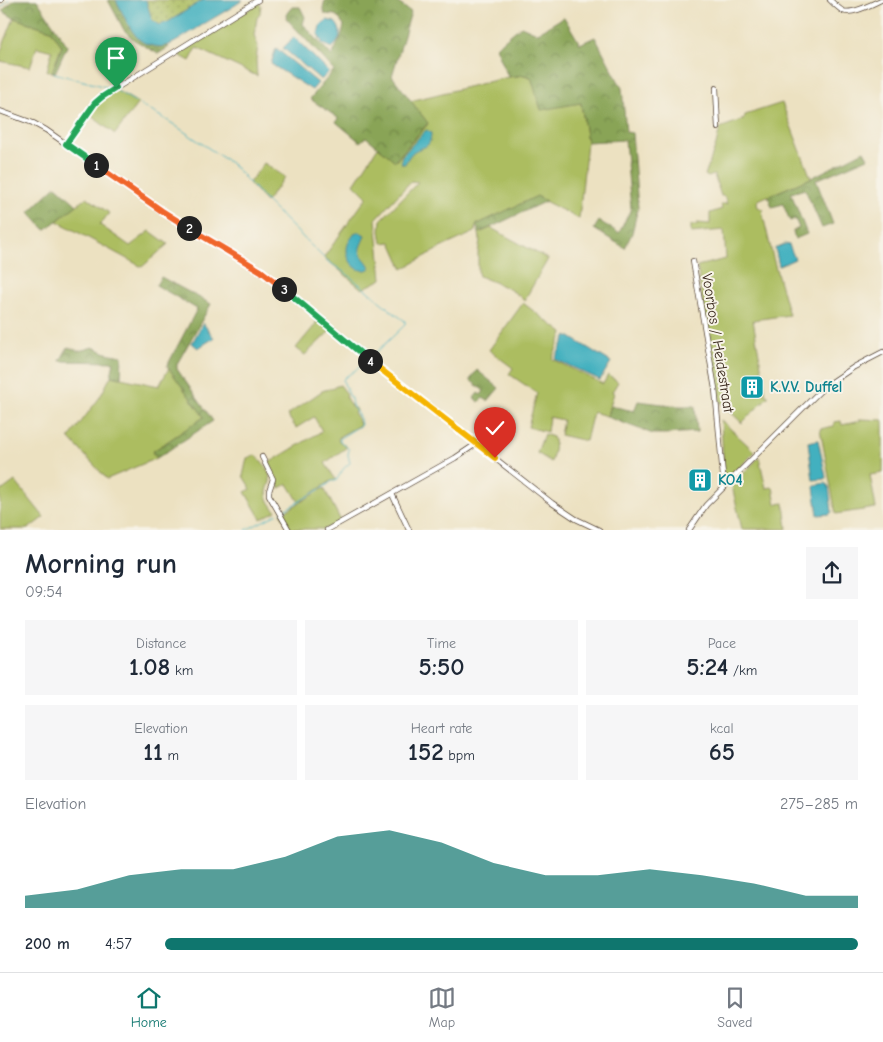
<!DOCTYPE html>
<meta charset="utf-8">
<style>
body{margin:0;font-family:"Comic Neue",sans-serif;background:#f6f6f7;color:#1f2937;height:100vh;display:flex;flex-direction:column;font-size:19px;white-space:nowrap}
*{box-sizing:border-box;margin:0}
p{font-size:16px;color:#747a83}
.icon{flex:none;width:28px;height:28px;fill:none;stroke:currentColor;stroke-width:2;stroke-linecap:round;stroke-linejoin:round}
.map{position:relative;height:530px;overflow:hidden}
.side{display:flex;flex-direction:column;background:#fff;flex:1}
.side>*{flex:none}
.pin{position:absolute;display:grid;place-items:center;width:42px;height:42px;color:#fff;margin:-51px -21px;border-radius:50% 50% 50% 0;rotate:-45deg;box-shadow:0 0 5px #0007}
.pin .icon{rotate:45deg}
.km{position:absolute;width:25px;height:25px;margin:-12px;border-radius:50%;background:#222;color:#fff;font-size:14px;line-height:25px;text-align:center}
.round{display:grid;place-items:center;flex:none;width:52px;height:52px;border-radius:0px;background:#f6f6f7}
.headline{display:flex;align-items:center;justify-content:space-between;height:85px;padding:0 25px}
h1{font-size:28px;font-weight:800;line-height:38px}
.figures{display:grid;grid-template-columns:repeat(3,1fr);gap:8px;height:85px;padding:5px 25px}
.figures div{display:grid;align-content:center;border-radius:0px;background:#f6f6f7;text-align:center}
.figures b{font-size:25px;font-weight:800}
.figures small{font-size:14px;font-weight:400}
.figures p{font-size:14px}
.chart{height:140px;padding:10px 25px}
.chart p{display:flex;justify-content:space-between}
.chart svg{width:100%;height:90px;margin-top:5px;fill:#0f766e;opacity:.7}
ul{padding:0 25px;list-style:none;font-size:16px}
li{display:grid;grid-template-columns:80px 60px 1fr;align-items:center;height:38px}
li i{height:12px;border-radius:6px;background:#0f766e}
.menu{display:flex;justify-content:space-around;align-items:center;height:70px;border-top:1px solid #e0e1e3;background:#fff;font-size:14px;color:#747a83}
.menu a{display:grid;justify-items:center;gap:2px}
.menu .selected{color:#0f766e}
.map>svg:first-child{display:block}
</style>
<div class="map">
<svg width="883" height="530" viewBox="0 0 883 530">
<defs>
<pattern id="forest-crowns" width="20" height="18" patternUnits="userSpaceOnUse" patternTransform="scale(1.25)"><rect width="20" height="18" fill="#89a457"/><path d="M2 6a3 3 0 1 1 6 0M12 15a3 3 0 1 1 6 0" fill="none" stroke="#718647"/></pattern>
<pattern id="park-dots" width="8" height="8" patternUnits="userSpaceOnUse" patternTransform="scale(1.25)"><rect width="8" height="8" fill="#acbd61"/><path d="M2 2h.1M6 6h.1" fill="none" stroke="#8d9a4f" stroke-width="1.8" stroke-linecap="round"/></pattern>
</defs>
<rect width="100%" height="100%" fill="#f7f3e8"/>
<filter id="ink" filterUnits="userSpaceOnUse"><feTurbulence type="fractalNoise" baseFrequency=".02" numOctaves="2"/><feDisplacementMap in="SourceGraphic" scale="10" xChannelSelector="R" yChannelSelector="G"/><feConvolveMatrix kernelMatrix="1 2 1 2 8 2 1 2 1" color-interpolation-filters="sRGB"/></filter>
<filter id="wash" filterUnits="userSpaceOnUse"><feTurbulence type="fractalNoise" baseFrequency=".0096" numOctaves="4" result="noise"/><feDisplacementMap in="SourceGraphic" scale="20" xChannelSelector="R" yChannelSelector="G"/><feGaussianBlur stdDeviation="1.12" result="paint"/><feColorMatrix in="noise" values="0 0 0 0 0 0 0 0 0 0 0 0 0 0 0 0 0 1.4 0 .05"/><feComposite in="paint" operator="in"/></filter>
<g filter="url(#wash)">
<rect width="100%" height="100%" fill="#ece1c1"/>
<g fill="#acbd61" stroke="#747440">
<polygon points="259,3 261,5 260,13 257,18 254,35 258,46 256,60 257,76 197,48 190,61 177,54"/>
<polygon points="14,18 51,30 62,46 52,72 47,71 52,51 37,47 30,67 0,61 0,53"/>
<polygon points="525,75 581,103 587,142 579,219 537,197 476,225 475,232 440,248 403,269 391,242 382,243 380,231 381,220 418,182 411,181 376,219 382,279 362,289 324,257 367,197 354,184 378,147 396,161 428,124 410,101 508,77"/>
<polygon points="116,90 138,103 115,134 90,115 101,100"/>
<polygon points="782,103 811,178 758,200 757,204 758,207 764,210 762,211 773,258 789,315 753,320 766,395 769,396 742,423 717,399 697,266 726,259 724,230 691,233 691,225 697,225 697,223 710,224 710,213 722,209 721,204 727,204 724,196 721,196 714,175 708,177 705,175 716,145 720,128 744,119 745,115"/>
<polygon points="264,163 285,177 266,202 249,183"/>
<polygon points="87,197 109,213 100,225 130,246 150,231 168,244 142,267 57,221"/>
<path d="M491 228 548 259 524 301C515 289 493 282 479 276L478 273V253L480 240 479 233Z"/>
<polygon points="523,303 563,333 552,359 603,384 608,375 618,382 612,392 614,393 607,416 593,412 586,441 560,435 563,420 549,417 547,432 528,427 537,393 509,374 513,368 489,350"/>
<polygon points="318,321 330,331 305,355 296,348 316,324 315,323"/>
<polygon points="169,368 204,417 152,452 157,458 107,479 69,438 100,397 111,376 159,386"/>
<polygon points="340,385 347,394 346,398 353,409 355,408 357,410 354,412 358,419 360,425 340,436 338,440 347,447 325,463 336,480 331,481 299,502 288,484 280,488 267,464 322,431 314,417 296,428 287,415 322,391"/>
<polygon points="860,419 883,420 883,473 870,475 876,508 836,514 820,429 834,426 834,422 841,421 842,425 860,421"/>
<polygon points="721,420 755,452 727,480 724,479"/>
<path d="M544 434 553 437C556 445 554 454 551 462L537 453Z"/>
<path d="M255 455C262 460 272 473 270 482 269 486 267 489 267 493 267 500 272 506 276 511L261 519 245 492 251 489 243 476 247 458Z"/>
<polygon points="759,457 766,488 773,487 776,504 784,503 787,529 742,529 732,486"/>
<polygon points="15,481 44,517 28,529 0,529 0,492"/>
<polygon points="324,488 341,521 325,529 290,529 281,514"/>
</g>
<g fill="url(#forest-crowns)" stroke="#62673a">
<polygon points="14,0 37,0 65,42 67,46 55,73 52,72 62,46 51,30 14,18 2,11"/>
<polygon points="108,0 116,0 131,28 146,44 160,47 167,45 169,47 158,54 133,39 124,30"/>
<polygon points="325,0 394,0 411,12 392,76 428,123 395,161 366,137 360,142 336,122 338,118 310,99 334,70 286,18 287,13 292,7 300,7 305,17 303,24 332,56 342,34 344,25 336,15 325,14 323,8"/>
<polygon points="564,17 580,44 595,37 622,88 626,132 632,133 638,208 632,233 625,248 594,229 599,221 619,233 631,209 625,140 587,142 581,103 541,110 531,77 525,75 508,77 496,47 521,26 537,33"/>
<polygon points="864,151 868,158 816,180 833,224 822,228 805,189 791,193 807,234 795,239 793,231 799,228 795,219 790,221 783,204 772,207 768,196 811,178"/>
<polygon points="56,186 77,205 45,230 29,212"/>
<polygon points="537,196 546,201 479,233 476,225"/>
<polygon points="161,277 211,304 177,364 177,369 213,421 157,458 152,452 204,417 167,366 197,309 156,285"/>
<polygon points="68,347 79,351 93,347 106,353 122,356 121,378 111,376 114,362 60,361"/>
<polygon points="477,370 499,388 488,401 483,398 479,402 474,398 478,393 481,395 484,391 470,380"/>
<polygon points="638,401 679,406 695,406 697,432 665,434 653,434 607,417 611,406 634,411"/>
</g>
<polygon fill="url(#park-dots)" stroke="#747440" points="146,0 204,0 168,22 159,25 152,20"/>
<g fill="#42b0bf" stroke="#3e6d6e">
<path d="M116 0H146L152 20 159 25 168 22 203 0H243C227 11 209 20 193 31 184 36 176 43 166 46 158 48 146 45 140 40 129 30 123 13 116 0Z"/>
<path d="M327 20 335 22C343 31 341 40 332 48L323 44 318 34 320 26Z"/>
<polygon points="294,37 329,72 321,80 283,48"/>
<polygon points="276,48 318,83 312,90 271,64"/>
<path d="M427 130 431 133C431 151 421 145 412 153 409 156 407 160 405 164H402L401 160 402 156 425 131Z"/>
<path d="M356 232H360L365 235C364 239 361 244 360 248 359 257 368 260 370 268 359 276 346 261 347 249 347 243 352 237 356 232Z"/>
<polygon points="785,244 789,245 795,259 779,266 775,248"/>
<polygon points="203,323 214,338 198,348 192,343"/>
<polygon points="567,335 611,362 600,380 555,359"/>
<polygon points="818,440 826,477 825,479 813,480 808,442"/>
<polygon points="826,483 829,487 832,512 830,514 818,515 814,487 815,485"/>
</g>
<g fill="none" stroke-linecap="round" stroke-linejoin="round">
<g stroke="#42b0bf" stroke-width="1">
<polyline points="0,9 9,0"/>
<polyline points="54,73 113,89"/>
<polyline points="117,91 170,122 232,164 266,201 326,260 347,274 394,313 405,321 405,325 371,357"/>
<polyline points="281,512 327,485 332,481 336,481 344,468 350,463 348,455 349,449 340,441 340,438 361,425 360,419 352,405 351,399 343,381 344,378 367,362"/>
<polyline points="246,530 277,514"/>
</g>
</g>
</g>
<g filter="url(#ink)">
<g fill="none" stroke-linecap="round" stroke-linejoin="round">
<g stroke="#564536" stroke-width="6">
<g id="minor">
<polyline points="0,0 1,0"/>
<path d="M830 0C834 4 838 8 843 11 852 15 872 4 881 0"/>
<polyline points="716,88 718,128"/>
<polyline points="0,111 33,123 46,130 162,211 261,271 371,361 552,503 576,519 599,530"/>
<polyline points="66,144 95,103 102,97 258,0"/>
<polyline points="693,261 715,389 724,487"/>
<polyline points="262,457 273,479 269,491 269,495 289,530"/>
<polyline points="392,494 409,530"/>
<polyline points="327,530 455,458 476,444"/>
<polyline points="689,530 706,505 823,388 854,367 883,352"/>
</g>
</g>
<use href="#minor" stroke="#fff" stroke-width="4.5"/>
</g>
</g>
<g fill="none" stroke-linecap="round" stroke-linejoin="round" filter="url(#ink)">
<g stroke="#fff" stroke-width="10">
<polyline id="split-1" points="96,165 66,144 95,103 102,97 116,88"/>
</g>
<g stroke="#fff" stroke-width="10">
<polyline id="split-2" points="96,165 162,211 189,228"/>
</g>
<g stroke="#fff" stroke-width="10">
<polyline id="split-3" points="189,228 261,271 284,289"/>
</g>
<g stroke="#fff" stroke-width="10">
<polyline id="split-4" points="284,289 370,361"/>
</g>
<g stroke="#fff" stroke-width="10">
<polyline id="split-5" points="370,361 459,430"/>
</g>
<g stroke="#fff" stroke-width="10">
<polyline id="split-6" points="459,430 495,458"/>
</g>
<use href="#split-1" stroke="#22a559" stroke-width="6"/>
<use href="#split-2" stroke="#f0652b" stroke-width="6"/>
<use href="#split-3" stroke="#f0652b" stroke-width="6"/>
<use href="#split-4" stroke="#22a559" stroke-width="6"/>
<use href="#split-5" stroke="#f5b400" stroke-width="6"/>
<use href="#split-6" stroke="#f5b400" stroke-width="6"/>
</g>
<defs>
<g id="building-square" transform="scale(1.25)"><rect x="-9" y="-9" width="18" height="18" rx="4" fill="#0f9aa8" stroke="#f7f3e8"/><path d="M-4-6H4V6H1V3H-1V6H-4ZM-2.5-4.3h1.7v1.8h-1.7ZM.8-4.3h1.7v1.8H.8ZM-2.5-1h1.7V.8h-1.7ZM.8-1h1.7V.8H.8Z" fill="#fff"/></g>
</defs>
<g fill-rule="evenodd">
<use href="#building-square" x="752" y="387"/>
<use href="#building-square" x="700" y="480"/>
</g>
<g text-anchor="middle" stroke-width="4" stroke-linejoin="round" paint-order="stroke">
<g font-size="15" fill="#3b2a1e" stroke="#f7f3e8">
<text transform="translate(718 343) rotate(81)" y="5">Voorbos / Heidestraat</text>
</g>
<g font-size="15" font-weight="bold" fill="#0d838f" stroke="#f7f3e8" text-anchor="start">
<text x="770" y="392">K.V.V. Duffel</text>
<text x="718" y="485">KO4</text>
</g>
</g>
</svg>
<div class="pin" style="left:116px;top:88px;background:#1e9e55"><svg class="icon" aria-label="arrive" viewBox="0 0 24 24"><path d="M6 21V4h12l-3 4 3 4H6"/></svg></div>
<div class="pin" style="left:495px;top:458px;background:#d93025"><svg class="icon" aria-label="check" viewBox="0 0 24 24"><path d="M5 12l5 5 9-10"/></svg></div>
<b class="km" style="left:96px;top:165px">1</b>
<b class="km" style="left:189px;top:228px">2</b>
<b class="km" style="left:284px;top:289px">3</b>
<b class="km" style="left:370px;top:361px">4</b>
</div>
<section class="side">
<div class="headline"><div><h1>Morning run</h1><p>09:54</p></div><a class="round"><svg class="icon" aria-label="share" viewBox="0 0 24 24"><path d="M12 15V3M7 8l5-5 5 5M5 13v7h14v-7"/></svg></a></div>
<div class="figures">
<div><p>Distance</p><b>1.08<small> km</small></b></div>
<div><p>Time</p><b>5:50</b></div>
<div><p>Pace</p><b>5:24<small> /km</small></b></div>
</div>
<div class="figures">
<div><p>Elevation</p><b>11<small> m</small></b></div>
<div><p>Heart rate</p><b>152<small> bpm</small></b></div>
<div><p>kcal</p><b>65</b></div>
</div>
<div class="chart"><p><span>Elevation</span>275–285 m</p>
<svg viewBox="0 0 160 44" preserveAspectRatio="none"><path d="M0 44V38L10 35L20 28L30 25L40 25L50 19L60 9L70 6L80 12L90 22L100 28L110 28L120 25L130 28L140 32L150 38L160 38V44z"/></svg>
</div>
<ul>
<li><b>200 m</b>4:57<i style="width:100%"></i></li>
</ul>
</section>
<nav class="menu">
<a class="selected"><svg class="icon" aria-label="home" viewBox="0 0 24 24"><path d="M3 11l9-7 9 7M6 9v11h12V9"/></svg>Home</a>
<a><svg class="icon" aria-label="map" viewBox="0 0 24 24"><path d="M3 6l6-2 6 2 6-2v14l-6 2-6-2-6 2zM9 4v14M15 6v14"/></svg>Map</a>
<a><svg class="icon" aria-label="saved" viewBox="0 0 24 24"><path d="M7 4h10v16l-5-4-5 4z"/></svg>Saved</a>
</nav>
